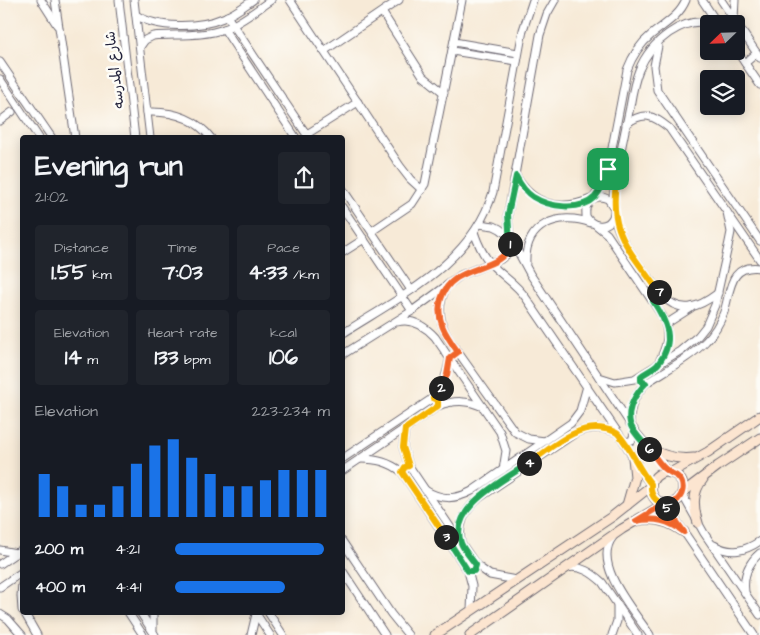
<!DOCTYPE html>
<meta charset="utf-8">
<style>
body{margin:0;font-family:"Architects Daughter","Playpen Sans Arabic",sans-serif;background:#20242c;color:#f1f3f6;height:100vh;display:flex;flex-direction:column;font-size:19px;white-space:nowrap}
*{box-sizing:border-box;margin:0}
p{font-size:16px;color:#9ea1a6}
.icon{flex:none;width:28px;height:28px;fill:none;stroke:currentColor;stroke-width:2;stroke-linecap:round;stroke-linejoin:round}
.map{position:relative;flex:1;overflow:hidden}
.side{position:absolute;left:20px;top:135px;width:325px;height:480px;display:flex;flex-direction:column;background:#171b24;border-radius:5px;box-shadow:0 2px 12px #0003}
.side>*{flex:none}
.needle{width:32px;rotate:247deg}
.tools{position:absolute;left:700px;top:15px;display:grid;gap:10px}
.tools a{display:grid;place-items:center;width:45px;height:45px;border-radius:5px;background:#171b24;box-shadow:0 2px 12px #0003;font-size:25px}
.pin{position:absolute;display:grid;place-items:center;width:42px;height:42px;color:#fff;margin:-21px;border-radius:10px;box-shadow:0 2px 8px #0006}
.km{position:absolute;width:25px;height:25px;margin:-12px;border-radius:50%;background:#222;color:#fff;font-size:14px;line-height:25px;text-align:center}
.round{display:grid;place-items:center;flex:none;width:52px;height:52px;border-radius:5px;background:#20242c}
.overview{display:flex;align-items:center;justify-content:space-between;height:85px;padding:0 15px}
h1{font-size:28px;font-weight:700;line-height:38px}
.stats{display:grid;grid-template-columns:repeat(3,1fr);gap:8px;height:85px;padding:5px 15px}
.stats div{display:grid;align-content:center;border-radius:5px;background:#20242c;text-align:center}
.stats b{font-size:21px;font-weight:700}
.stats small{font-size:14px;font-weight:400}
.stats p{font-size:14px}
.chart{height:140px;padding:10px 15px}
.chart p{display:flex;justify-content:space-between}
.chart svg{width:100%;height:90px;margin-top:5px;stroke:#1a73e8;stroke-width:6}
ul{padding:0 15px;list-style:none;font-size:16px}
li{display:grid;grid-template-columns:80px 60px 1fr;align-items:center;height:38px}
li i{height:12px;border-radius:6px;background:#1a73e8}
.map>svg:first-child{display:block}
</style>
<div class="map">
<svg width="760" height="635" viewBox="0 0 760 635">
<rect width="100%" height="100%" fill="#fdfcf7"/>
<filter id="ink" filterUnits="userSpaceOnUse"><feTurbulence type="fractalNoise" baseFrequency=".02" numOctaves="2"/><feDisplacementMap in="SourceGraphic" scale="10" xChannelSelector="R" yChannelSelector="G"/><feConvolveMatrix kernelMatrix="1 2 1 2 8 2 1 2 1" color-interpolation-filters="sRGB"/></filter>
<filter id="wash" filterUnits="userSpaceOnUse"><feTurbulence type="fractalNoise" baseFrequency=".0096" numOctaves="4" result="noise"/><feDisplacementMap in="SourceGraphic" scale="20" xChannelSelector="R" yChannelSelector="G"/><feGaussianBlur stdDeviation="1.12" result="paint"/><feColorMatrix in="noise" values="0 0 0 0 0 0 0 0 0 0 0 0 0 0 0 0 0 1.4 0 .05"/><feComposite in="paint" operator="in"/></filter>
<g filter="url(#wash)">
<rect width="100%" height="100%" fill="#f7ead7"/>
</g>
<g filter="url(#ink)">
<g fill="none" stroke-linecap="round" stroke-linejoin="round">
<g stroke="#6d6872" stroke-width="9">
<g id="street">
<polyline points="41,0 57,25"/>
<polyline points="55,0 75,138"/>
<polyline points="119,0 135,138"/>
<polyline points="134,0 150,138"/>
<polyline points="290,0 400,166 410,179 422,190"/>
<polyline points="702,0 718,24"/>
<polyline points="721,0 760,58"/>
<polyline points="382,12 423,76 444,93"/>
<path d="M136 15C157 29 200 28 223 18 234 14 243 7 253 0"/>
<polyline points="227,16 309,138"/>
<polyline points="734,19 735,0"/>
<polyline points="224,29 296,138"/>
<polyline points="454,42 518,53"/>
<polyline points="658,46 654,66 657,90 760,241"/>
<path d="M140 47 145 40 153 36C176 34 202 37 224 29 241 23 256 10 271 0"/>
<polyline points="736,50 760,85"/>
<polyline points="324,51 399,0"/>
<polyline points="452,51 517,61"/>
<polyline points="0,62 52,138"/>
<polyline points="745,63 757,53"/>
<polyline points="0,79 39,138"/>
<path d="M147 112C172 111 195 117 211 138"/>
<polyline points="0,121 12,112"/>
<path d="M626 124C644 111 653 115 669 128L760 260"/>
<polyline points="307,134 358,102"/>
<path d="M516 176C533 205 560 212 591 199"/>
<polyline points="342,188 411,290"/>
<path d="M594 197 603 184 608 169 627 70C632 57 639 45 651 35 664 24 679 17 686 0"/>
<polyline points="342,207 412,311"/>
<path d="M614 208 608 199C595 193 584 201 586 216 591 226 607 230 613 217 616 209 613 199 614 190 618 163 624 135 630 107 632 95 634 82 639 70 650 43 683 14 714 24"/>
<path d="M614 214C619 244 644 270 661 295 681 315 698 308 718 293"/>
<polyline points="479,224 494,226 500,229 510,237 530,274 635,431 669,472"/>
<path d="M596 225 607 234 663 317C671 335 666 348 658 364"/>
<polyline points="372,231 412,204 425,184 462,0"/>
<path d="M474 232C478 244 483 255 491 264 503 277 516 283 526 298L623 440 644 476 651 484"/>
<polyline points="342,253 364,239"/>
<path d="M526 263C524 224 559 211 591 223"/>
<path d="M446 287C438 305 438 320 448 338L515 432 529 439 545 441"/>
<path d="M397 322C412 318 425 326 435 337L500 432 506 451 503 470"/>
<polyline points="666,324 691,308"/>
<path d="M342 334C401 296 472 263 493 192L523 30 533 0"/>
<polyline points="342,355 412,311 461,275 501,259 506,255 510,243 508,214 540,35 547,14 555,0"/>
<polyline points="599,377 615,382 634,379 680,351 698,336 706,326 715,305 729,242 731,232 727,212"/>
<path d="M630 423C630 407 634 395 646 383 666 370 690 358 706 341 714 333 720 323 724 312 731 290 729 264 760 268"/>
<polyline points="405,429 403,447 409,466 476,565 490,575 516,580"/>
<polyline points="623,440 627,442 632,440 635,431"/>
<path d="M342 459 433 398C444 385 447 373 450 357"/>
<path d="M361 459C377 459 389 462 402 472L468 571 472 586 471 611"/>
<path d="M342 471 438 406C454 400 467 400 483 407"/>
<path d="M425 490C441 500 455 500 472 491L571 423 580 411 587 386"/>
<polyline points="682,494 704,533 760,615"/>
<polyline points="665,504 754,635"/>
<path d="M613 537C591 564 635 612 650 635"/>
<polyline points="342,541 391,614 408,635"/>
<path d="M461 543C458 524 464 511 479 498L577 432C592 427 604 427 618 433"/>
<path d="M714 545C731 555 745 551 760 541"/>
<polyline points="0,550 16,553"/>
<polyline points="0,564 22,549"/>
<path d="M567 568C581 565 592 573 602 582L638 635"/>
<polyline points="342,570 385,635"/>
<polyline points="22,584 21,596 22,610"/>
<polyline points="0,587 22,572"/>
<path d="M745 592C743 577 747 564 760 553"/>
<polyline points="24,612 37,635"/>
<polyline points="128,612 143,635"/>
<polyline points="140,612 155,635"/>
<polyline points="255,612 270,635"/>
<polyline points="268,612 283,635"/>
<polyline points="0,614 8,619 22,635"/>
<polyline points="153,629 153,612"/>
<polyline points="251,635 256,614"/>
<polyline points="612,635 617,621 617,606"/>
</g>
</g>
<g stroke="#6d6872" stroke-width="11">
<g id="secondary">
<path d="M648 448C663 456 677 460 694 458"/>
<circle cx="667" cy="488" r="16"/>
<polyline points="670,473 708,452 760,416"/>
<polyline points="682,493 718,466 760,438"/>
<polyline points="627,505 635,477 633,458"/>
<path d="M639 520C656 517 670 522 684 532"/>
<path d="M698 523C693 507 692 492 703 479"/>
<polyline points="435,635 613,516 651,486"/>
<polyline points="470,635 622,529 664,504"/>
</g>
</g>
<use href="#street" stroke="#fff" stroke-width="7"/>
<use href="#secondary" stroke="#fce5d0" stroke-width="9"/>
</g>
</g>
<g fill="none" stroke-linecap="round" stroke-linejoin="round" filter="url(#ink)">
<g stroke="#fff" stroke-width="10">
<path id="split-1" d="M510 244 508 214 516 176C520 184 525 192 533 197 549 207 580 212 595 197 602 189 606 178 608 169"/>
</g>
<g stroke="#fff" stroke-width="10">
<path id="split-2" d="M441 388 447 375 450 358 458 352C446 335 435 320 441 299 452 262 502 274 510 244"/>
</g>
<g stroke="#fff" stroke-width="10">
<polyline id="split-3" points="441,388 433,398 438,400 438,406 405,429 403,447 409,466 405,467 402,472 446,537"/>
</g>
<g stroke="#fff" stroke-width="10">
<path id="split-4" d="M446 537 468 571H474L476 565C472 559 464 551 461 543 448 507 506 479 529 463"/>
</g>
<g stroke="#fff" stroke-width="10">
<path id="split-5" d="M529 463C552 448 576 423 605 429 610 430 616 431 619 435 632 450 638 469 651 484 650 495 655 502 665 504L667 508"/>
</g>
<g stroke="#fff" stroke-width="10">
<path id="split-6" d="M649 449C655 456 660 466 668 471 671 474 675 474 678 477 686 485 683 496 675 502L664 504 636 521C655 517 669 521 684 532L667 508"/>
</g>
<g stroke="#fff" stroke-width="10">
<path id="split-7" d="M649 449C643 442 632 432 630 423 626 408 637 392 646 383L641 381V376C646 372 654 369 658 364 676 341 667 322 653 301L657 300 660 297 659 292"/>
</g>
<g stroke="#fff" stroke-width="10">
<path id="split-8" d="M608 169 613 173 618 171C606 231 627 246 659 292"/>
</g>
<use href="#split-1" stroke="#22a559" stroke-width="6"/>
<use href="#split-2" stroke="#f0652b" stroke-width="6"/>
<use href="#split-3" stroke="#f5b400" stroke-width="6"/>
<use href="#split-4" stroke="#22a559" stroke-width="6"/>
<use href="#split-5" stroke="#f5b400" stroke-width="6"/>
<use href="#split-6" stroke="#f0652b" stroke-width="6"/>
<use href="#split-7" stroke="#22a559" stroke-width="6"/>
<use href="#split-8" stroke="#f5b400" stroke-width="6"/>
</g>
<g text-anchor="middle" stroke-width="5" stroke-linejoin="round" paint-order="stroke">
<g font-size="14" fill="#22223b" stroke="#fdfcf7">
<text transform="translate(114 70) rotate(-97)" y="5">شارع المدرسه</text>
</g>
</g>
</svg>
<div class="tools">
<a><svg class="needle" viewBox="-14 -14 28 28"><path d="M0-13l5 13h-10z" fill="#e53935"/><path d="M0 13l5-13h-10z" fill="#9ea1a6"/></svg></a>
<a><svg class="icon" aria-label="layers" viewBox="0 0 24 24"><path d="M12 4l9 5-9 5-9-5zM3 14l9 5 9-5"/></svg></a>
</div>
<div class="pin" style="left:608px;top:169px;background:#1e9e55"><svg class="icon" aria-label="arrive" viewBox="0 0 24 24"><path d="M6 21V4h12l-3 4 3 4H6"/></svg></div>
<b class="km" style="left:510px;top:244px">1</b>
<b class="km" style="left:441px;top:388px">2</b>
<b class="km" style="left:446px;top:537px">3</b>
<b class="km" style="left:529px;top:463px">4</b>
<b class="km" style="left:667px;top:508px">5</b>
<b class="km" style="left:649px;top:449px">6</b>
<b class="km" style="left:659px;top:292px">7</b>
<section class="side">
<div class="overview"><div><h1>Evening run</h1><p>21:02</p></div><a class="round"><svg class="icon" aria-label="share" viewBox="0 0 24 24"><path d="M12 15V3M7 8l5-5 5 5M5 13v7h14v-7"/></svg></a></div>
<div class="stats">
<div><p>Distance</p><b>1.55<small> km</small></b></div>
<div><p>Time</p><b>7:03</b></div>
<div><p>Pace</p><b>4:33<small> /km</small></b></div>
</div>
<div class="stats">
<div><p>Elevation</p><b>14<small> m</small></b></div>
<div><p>Heart rate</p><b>133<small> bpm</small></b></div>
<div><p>kcal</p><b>106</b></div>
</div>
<div class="chart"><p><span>Elevation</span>223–234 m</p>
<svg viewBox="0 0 160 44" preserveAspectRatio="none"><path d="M5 44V23M15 44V29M25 44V38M35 44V38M45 44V29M55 44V18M65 44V9M75 44V6M85 44V15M95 44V23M105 44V29M115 44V29M125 44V26M135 44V21M145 44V21M155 44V21"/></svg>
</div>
<ul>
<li><b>200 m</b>4:21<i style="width:96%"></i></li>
<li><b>400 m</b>4:41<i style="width:71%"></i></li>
</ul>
</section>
</div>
